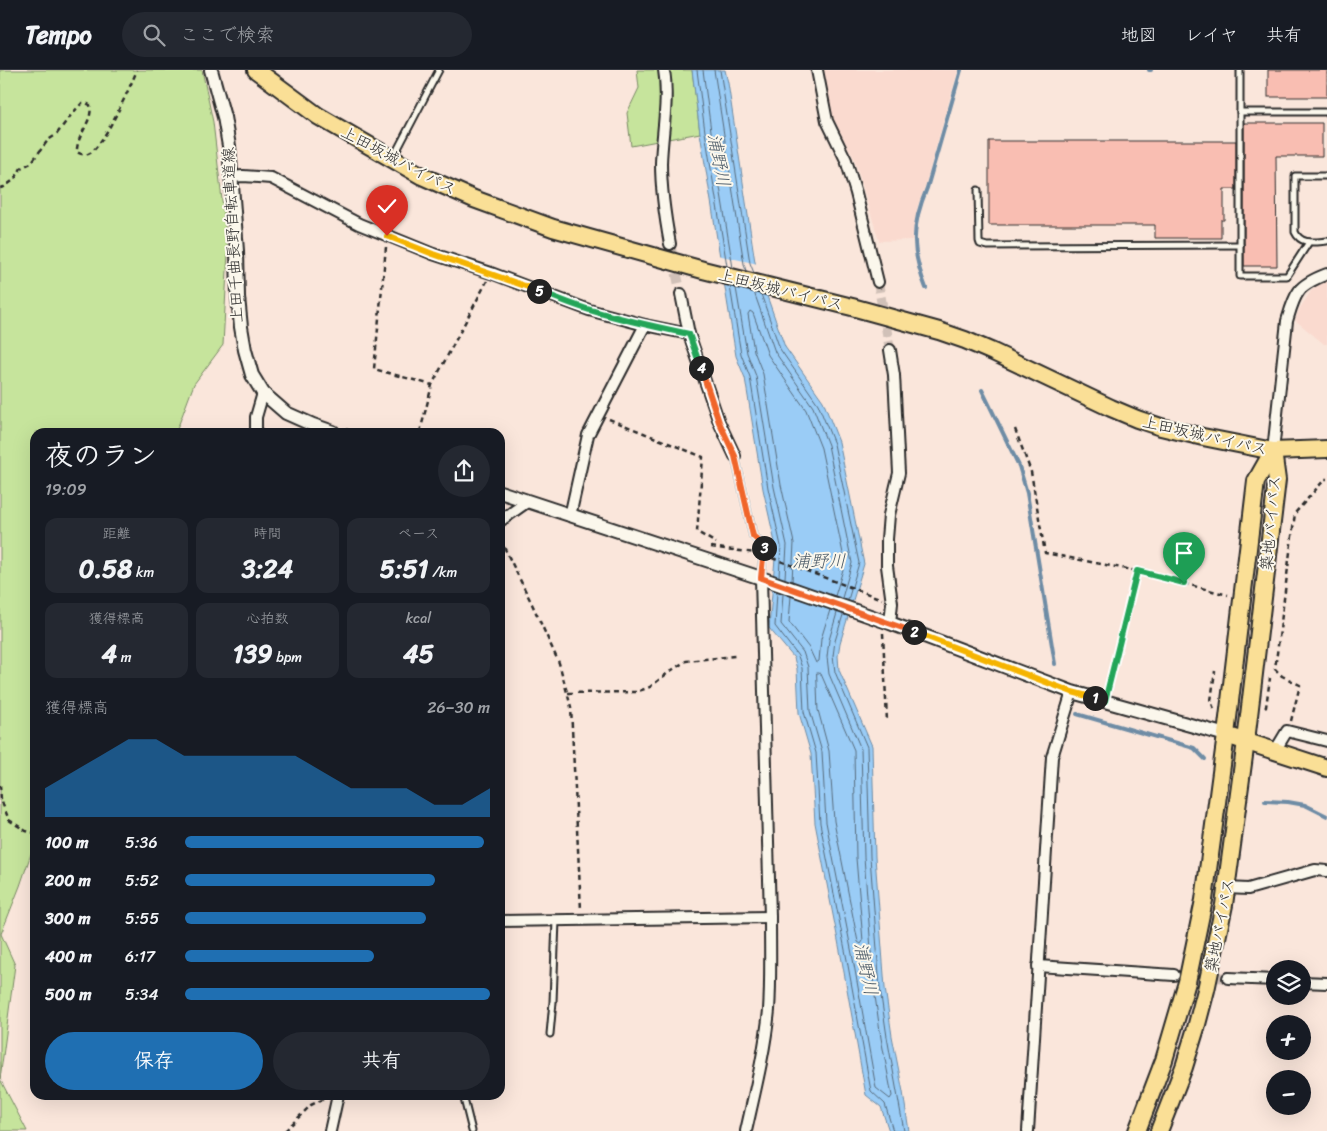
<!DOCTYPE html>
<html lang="ja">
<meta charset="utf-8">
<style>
body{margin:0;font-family:Sriracha,"Klee One",sans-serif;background:#242831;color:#f1f3f6;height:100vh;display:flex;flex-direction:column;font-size:19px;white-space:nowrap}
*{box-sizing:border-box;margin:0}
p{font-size:16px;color:#9ea1a6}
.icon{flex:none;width:28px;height:28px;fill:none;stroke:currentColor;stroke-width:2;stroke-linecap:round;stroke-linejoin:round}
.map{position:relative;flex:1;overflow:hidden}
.sheet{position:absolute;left:30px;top:358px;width:475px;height:672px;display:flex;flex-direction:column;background:#171b24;border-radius:15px;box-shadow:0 5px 20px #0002}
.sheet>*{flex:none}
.buttons{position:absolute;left:1266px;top:890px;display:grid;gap:10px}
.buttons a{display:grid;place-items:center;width:45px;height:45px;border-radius:50%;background:#171b24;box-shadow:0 5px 20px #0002;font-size:25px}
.pin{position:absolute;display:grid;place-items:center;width:42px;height:42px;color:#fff;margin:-51px -21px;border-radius:50% 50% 50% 0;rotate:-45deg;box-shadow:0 0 5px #0007}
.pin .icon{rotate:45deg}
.km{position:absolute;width:25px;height:25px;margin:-12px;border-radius:50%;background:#222;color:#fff;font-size:14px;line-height:25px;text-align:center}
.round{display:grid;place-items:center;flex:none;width:52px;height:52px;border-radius:26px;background:#242831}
.head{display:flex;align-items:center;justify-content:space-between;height:85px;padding:0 15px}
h1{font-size:28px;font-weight:700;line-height:38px}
.metrics{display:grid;grid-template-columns:repeat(3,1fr);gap:8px;height:85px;padding:5px 15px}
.metrics div{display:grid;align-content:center;border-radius:12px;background:#242831;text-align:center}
.metrics b{font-size:25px;font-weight:700}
.metrics small{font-size:14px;font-weight:400}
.metrics p{font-size:14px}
.chart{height:140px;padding:10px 15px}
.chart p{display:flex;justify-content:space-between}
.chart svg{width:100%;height:90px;margin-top:5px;fill:#1f6fb2;opacity:.7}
.primary-button{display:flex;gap:10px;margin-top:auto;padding:10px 15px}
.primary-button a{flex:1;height:58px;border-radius:30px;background:#1f6fb2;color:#fff;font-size:20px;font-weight:700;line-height:58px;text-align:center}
.primary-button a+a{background:#242831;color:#f1f3f6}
ul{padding:0 15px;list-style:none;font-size:16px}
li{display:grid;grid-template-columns:80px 60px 1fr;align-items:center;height:38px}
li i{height:12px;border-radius:6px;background:#1f6fb2}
header{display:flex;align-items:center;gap:30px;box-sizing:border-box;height:70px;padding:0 25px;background:#171b24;border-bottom:1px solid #363941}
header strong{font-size:24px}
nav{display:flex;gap:28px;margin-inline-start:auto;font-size:18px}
.search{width:350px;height:45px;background:#242831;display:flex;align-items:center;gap:12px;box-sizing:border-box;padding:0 18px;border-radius:28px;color:#9ea1a6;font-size:19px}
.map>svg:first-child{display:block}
</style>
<header>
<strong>Tempo</strong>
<div class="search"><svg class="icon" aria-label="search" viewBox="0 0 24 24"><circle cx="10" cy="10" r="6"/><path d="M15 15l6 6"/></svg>ここで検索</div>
<nav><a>地図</a><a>レイヤ</a><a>共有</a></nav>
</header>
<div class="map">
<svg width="1327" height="1061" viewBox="0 0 1327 1061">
<rect width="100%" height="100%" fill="#fae6db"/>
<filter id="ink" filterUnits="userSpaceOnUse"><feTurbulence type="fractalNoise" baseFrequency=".02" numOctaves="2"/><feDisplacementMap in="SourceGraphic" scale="10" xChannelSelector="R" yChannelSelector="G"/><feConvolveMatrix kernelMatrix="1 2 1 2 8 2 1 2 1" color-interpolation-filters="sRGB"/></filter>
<g filter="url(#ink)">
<g fill="#fadacf">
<polygon points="824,0 958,0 925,116 918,135 914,156 912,170 879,171 854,88 833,49 830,38"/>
<polygon points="1327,211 1327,274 1324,274 1295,250 1300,238 1311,221 1322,213"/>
</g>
<g fill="#c6e49c" stroke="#788864">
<polygon points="0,0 202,0 213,52 228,182 223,275 194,314 176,362 35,362 35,772 20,816 1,864 15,895 0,1009 27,1061 0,1061"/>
<polygon points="637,0 692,0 700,63 631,76 627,43 639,18"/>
</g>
<polygon fill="#9accf6" stroke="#6e8ca5" points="692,0 725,0 728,13 755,192 785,277 823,331 839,372 864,494 840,573 838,586 839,600 872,676 875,787 885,918 892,966 903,1022 909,1061 889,1061 881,1037 866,1025 842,891 815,753 811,684 799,643 797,599 794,588 769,558 776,477 763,419 745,308 736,286 700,63"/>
<polygon fill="#fae6db" points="717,185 758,194 770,226 722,214"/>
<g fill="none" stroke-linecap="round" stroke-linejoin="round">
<g stroke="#576b7c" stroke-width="1">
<polyline points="697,0 705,62 727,196"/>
<polyline points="703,0 711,61 733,198"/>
<polyline points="714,0 744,194 746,201"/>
<polyline points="720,0 750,193 754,203"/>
<polyline points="730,216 741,284 750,307 768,418 781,476 779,506"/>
<polyline points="736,218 747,283 756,306 774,417 787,475 785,508"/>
<polyline points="754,222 775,282 813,337 828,375 852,493 842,528"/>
<polyline points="761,224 780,279 818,334 834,374 859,493 848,530"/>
<polyline points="792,511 794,473 781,415 763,304 754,281 748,244 750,241 753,243 768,285 806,340 821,378 845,493 835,526"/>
<polyline points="777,522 775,556 798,586 802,598 804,642 816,683 820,753 847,890 871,1021 885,1034 893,1061"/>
<polyline points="783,524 781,554 803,582 808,597 810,641 822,682 826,752 853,889 876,1018 890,1029 892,1026 881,968 874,919 864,787 861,679 829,604 827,587 829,570 837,543"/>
<polyline points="791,526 789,552 809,578 816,593 819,591 821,569 830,540"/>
<polyline points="843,545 835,571 833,586 835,602 867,677 870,787 880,919 887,967 904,1061"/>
<polygon points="817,603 819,603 821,604 854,680 856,788 863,871 861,874 858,872 834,751 829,681 818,640"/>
</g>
<g stroke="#6e8ca5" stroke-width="4">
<polyline points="1149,0 1151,0"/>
<path d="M926 218C911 180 911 156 927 118L961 0"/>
<polyline points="982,320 1019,396 1027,423 1055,594"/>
<polyline points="1077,644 1194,678 1205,689"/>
<polyline points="1265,731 1288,732 1305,735 1327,746"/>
</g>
</g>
<g fill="#f9beb2" stroke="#2b2b2b">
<rect x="1268" y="0" width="59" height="27"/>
<polygon points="1244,53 1322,53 1322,86 1276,86 1277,196 1244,196"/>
<polygon points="989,71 1236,71 1236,119 1224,119 1224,150 1221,150 1221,168 1155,168 1155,155 989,155"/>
</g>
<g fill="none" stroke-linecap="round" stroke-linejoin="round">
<g stroke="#d1c1b8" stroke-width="10" stroke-dasharray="10 5" stroke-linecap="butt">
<polyline points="670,174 681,224"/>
<polyline points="878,212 890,280"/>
<polyline points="1185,905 1228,908"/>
</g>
<g stroke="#2b2b2b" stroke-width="9">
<g id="service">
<polyline points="1240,0 1240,206 1287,206 1309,172"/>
<polyline points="1240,42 1327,42"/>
<polyline points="394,86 439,0"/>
<path d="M1327 106H1295V162C1301 175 1314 172 1327 171"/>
<polyline points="978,120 979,171 980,174 987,176 1240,175"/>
<polyline points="735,386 753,466 764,476 761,508"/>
<polyline points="550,964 553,932 556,850"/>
<polyline points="463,1025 472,1061"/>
</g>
</g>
<g stroke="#2b2b2b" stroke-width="14">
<g id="minor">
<path d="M664 0C669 31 662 62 661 93 661 120 665 147 670 174"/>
<polyline points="817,0 827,51 846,90 856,123 878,212"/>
<polyline points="232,107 243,106 271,108 359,154 433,184 491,203 589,240 645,255 689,264"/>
<polyline points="681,224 689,264 719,352 735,386"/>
<polyline points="256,362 256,347 263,323"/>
<path d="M1273 381 1287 251C1290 241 1293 229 1299 221 1304 214 1319 207 1327 204"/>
<polyline points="570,446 588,365 645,255"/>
<polyline points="500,451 527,432"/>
<polyline points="890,553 892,533 887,496 887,469 889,445 899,403 894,305 890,280"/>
<polyline points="1275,681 1287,661 1327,671"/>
<polyline points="1227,818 1248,819 1315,800 1327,801"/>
<polyline points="500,851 770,847"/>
<polyline points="1038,896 1174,905"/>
<polyline points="1228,908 1275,910"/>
<polyline points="1302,912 1327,913"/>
<polyline points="330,1061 338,1025"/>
<path d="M746 1061C755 1021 765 981 769 940 771 909 770 878 770 847L761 508"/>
<polyline points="1028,1061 1052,687 1072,622"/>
</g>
</g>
<g stroke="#2b2b2b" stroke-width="16">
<g id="tertiary">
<polyline points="211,0 224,47 229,76 237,181 238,227 241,257 245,280 252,305 263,323 286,343 313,355 333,362"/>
<polyline points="500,422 761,508 890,553 1072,622 1226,665"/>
</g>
</g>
<g stroke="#2b2b2b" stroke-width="20">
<polyline id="primary" points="1226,665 1327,698"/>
</g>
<g stroke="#2b2b2b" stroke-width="20">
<g id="trunk">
<polyline points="256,0 318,46 422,106 474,129 553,158 703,200 852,237 939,261 965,270 993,282 1111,338 1137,349 1161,357 1203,367 1273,381 1327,379"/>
<polyline points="1137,1061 1164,990 1187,912 1204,830 1226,665 1256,411 1273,381"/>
<polyline points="1159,1061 1184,997 1196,958 1206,920 1224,835 1246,671 1277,410 1273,381"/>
</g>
</g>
<g stroke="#2b2b2b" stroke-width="2.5" stroke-dasharray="5 4" stroke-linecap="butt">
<path d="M0 118 4 117 15 109 21 98 31 93 48 70 56 65 71 45 82 33H86L90 35C94 51 76 65 77 82 80 84 84 85 88 84 102 80 131 15 137 0"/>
<polyline points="386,177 374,299 432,315"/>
<polyline points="609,349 703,387 697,462 716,473"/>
<polyline points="344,359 355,362"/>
<polyline points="1015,359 1031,402 1045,483 1137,501 1228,525"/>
<polyline points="420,362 432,315 487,211"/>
<polyline points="500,469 532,534 559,593 571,637 581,840"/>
<polyline points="711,477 755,483"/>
<polyline points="772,488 882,529"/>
<polyline points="883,563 887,652"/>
<polyline points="1107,621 1137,501"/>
<polyline points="568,623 636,622 650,617 669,602 686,591 735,586"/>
<polyline points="1265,638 1266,637 1270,608"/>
<polyline points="1214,639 1211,631 1215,601"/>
<polyline points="1291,651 1300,615 1282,606 1275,599 1295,443 1325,409 1327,409"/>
<polyline points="0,715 1,730 9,750 26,761 35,763"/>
<polyline points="285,1061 311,1035 326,1028"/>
</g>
<use href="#service" stroke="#fbf7ec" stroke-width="5"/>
<use href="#minor" stroke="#fbf7ec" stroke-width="10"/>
<use href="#tertiary" stroke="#fbf7ec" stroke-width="12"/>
<use href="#primary" stroke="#fadf96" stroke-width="16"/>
<use href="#trunk" stroke="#fadf96" stroke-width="16"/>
</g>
</g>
<g fill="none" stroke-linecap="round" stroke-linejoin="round" filter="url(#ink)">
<g stroke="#fff" stroke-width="10">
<polyline id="split-1" points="1095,628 1105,631 1137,501 1184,513"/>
</g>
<g stroke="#fff" stroke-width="10">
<polyline id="split-2" points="914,562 1072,622 1095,628"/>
</g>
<g stroke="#fff" stroke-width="10">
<polyline id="split-3" points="764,478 761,508 914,562"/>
</g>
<g stroke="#fff" stroke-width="10">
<polyline id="split-4" points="701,298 719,352 735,386 753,466 764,476 764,478"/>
</g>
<g stroke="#fff" stroke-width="10">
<path id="split-5" d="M539 221C556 228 573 235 590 240 623 250 656 257 689 264L701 298"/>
</g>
<g stroke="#fff" stroke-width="10">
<polyline id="split-6" points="387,166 433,184 491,204 539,221"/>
</g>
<use href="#split-1" stroke="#22a559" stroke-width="6"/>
<use href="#split-2" stroke="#f5b400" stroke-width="6"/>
<use href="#split-3" stroke="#f0652b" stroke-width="6"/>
<use href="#split-4" stroke="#f0652b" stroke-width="6"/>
<use href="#split-5" stroke="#22a559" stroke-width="6"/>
<use href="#split-6" stroke="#f5b400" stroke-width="6"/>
</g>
<g text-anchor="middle" stroke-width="4" stroke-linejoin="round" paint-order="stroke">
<g font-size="16" fill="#2b2b2b" stroke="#fbf7ec">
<text transform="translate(399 90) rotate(28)" y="6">上田坂城バイパス</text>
<text transform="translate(232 165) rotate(-93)" y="6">上田千曲長野自転車道線</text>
<text transform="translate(781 219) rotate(14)" y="6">上田坂城バイパス</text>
<text transform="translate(1205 365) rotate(13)" y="6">上田坂城バイパス</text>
<text transform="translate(1270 453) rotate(-85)" y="6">築地バイパス</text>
<text transform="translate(1219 855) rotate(-79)" y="6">築地バイパス</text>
</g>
<g font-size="18" font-style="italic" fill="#4c5b68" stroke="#fbf7ec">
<text transform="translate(719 90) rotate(79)" y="6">浦野川</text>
<text x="819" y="497">浦野川</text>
<text transform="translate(866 899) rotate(78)" y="6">浦野川</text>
</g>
</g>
</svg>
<div class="buttons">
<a><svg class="icon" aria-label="layers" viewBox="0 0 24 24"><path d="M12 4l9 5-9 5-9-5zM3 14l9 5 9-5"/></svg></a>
<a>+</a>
<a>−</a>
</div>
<div class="pin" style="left:1184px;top:513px;background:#1e9e55"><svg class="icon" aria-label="arrive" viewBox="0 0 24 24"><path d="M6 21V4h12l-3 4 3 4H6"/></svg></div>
<div class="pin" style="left:387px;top:166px;background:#d93025"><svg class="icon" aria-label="check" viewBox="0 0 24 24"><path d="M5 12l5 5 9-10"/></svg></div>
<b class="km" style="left:1095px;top:628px">1</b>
<b class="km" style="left:914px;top:562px">2</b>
<b class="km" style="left:764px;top:478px">3</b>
<b class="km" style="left:701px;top:298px">4</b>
<b class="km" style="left:539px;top:221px">5</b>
<section class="sheet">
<div class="head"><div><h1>夜のラン</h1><p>19:09</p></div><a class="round"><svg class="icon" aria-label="share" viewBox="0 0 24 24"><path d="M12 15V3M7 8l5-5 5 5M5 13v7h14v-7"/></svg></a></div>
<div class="metrics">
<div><p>距離</p><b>0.58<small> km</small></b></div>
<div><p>時間</p><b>3:24</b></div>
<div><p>ペース</p><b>5:51<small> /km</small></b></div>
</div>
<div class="metrics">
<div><p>獲得標高</p><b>4<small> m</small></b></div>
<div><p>心拍数</p><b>139<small> bpm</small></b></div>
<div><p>kcal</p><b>45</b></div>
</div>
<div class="chart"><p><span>獲得標高</span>26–30 m</p>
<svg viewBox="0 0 160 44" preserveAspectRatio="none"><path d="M0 44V30L10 22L20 14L30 6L40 6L50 14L60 14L70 14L80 14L90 14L100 22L110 30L120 30L130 30L140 38L150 38L160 30V44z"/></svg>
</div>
<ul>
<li><b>100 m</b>5:36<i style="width:98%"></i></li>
<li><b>200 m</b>5:52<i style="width:82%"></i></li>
<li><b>300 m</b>5:55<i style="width:79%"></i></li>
<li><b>400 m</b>6:17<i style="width:62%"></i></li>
<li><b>500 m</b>5:34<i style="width:100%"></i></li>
</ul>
<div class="primary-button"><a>保存</a><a>共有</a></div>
</section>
</div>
